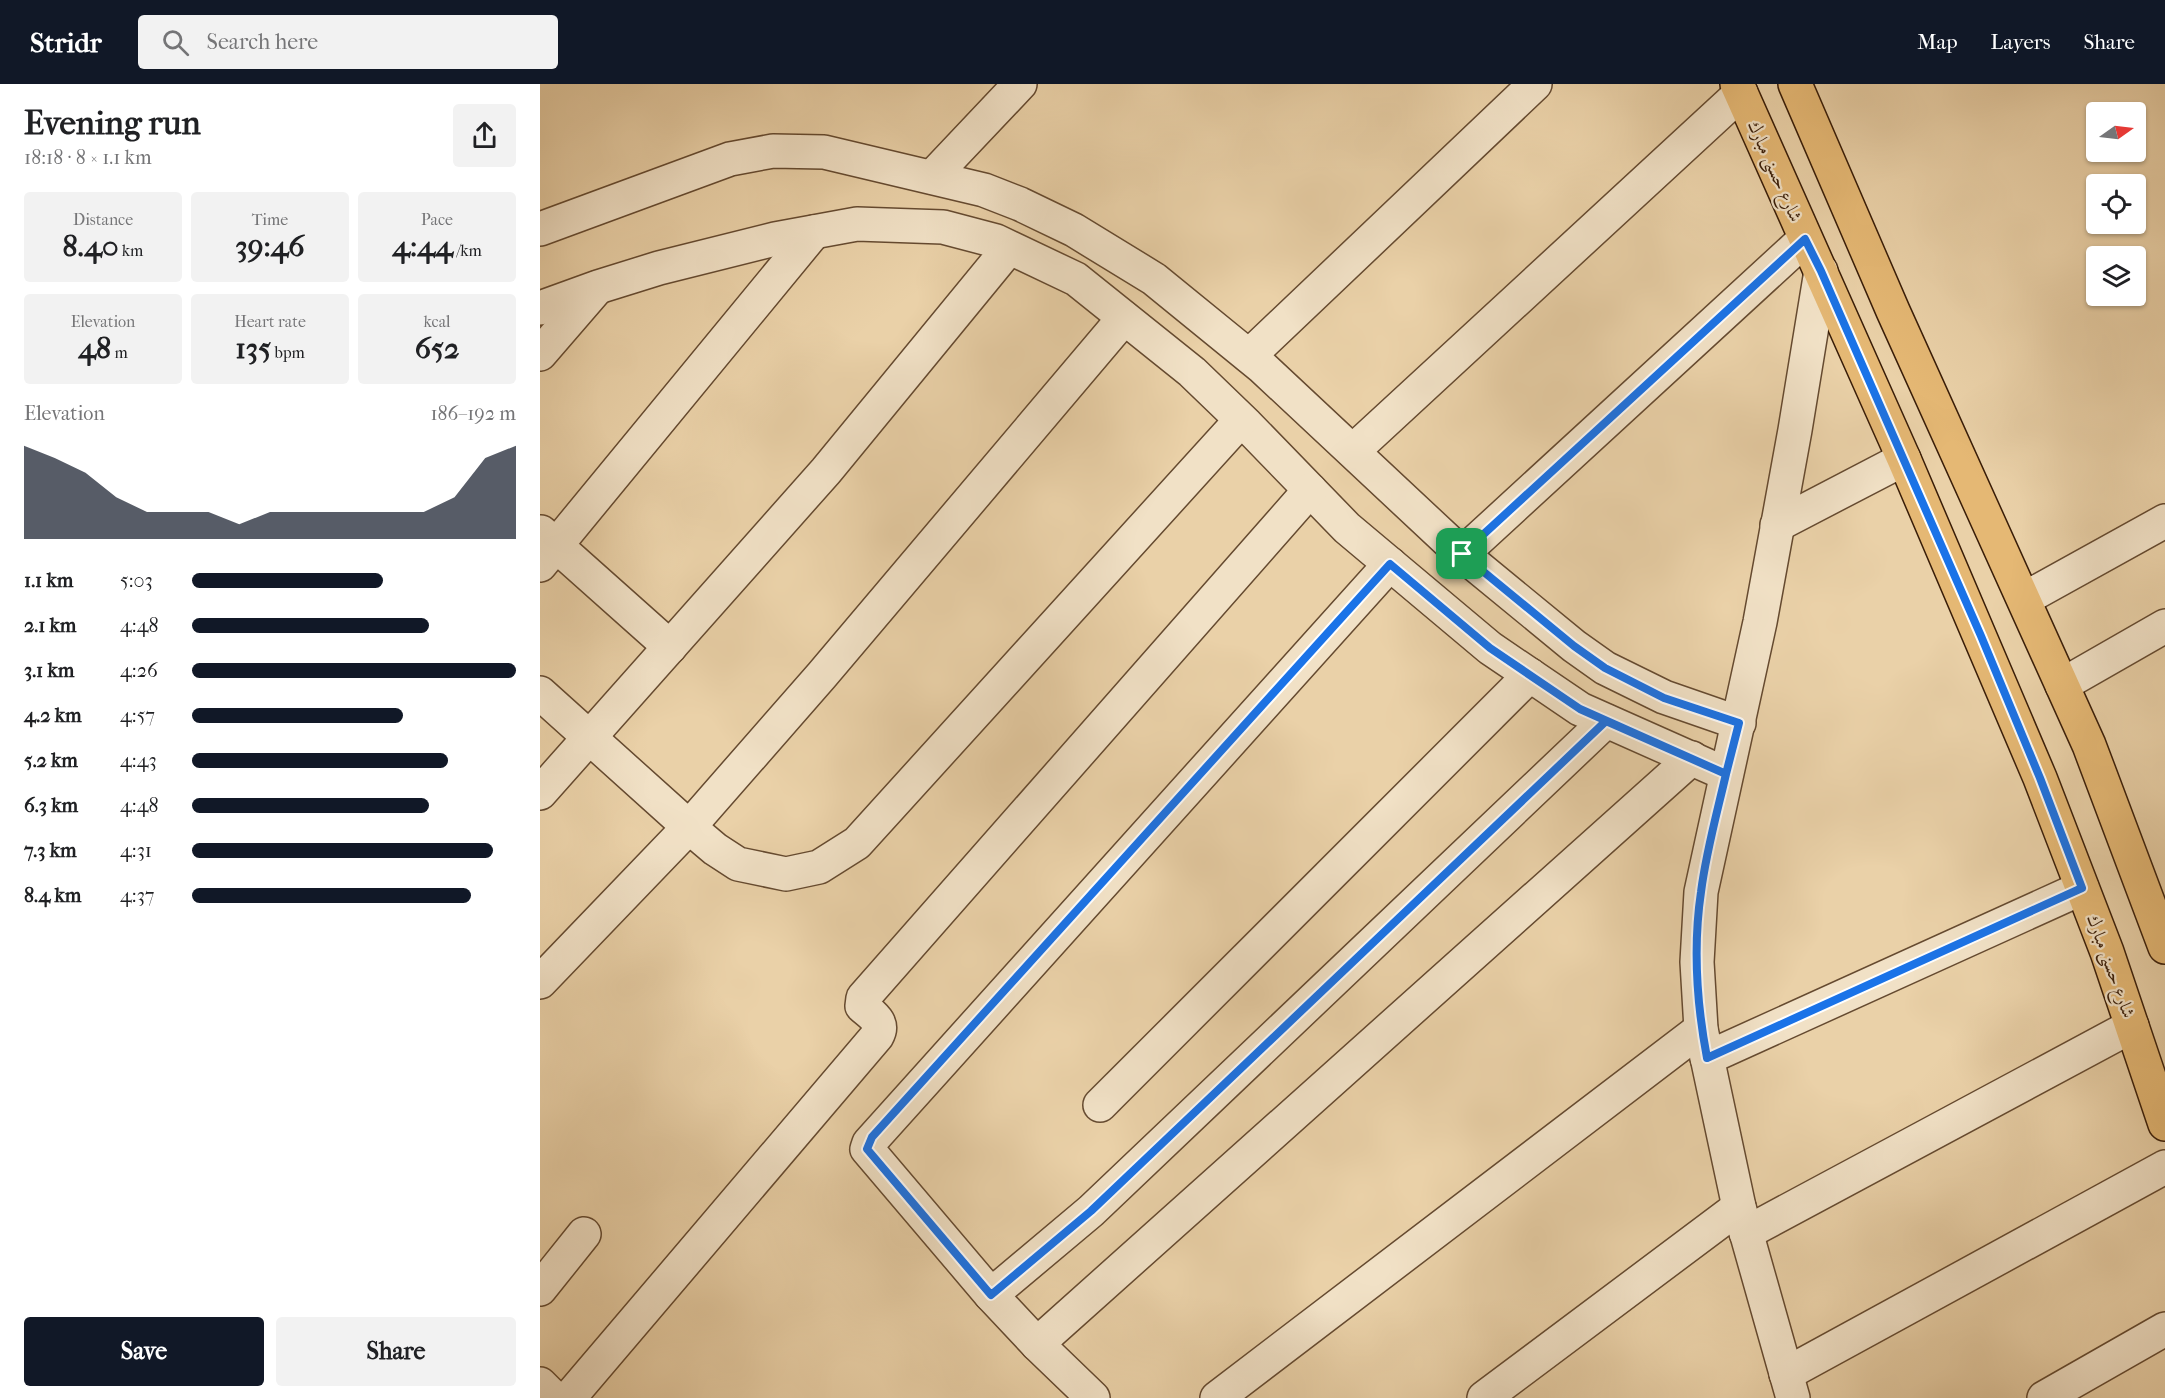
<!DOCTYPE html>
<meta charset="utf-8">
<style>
body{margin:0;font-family:"IM FELL French Canon",Amiri,serif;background:#f2f2f2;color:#202124;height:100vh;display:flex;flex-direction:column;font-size:22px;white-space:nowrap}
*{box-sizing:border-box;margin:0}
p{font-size:20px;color:#757577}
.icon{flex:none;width:33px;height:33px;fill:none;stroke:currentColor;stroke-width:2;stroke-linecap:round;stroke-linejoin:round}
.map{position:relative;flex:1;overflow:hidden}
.sheet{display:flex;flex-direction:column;background:#fff;width:540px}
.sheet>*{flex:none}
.needle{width:39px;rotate:76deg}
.tools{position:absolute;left:1546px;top:18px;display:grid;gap:12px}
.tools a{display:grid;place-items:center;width:60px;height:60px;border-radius:6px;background:#fff;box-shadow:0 2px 4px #0004;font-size:30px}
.pin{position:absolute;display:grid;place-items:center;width:51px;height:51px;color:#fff;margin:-26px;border-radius:12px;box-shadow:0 3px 9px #0006}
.round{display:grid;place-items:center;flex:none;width:63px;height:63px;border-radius:6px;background:#f2f2f2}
.overview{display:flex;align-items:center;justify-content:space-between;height:102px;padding:0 24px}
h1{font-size:33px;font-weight:800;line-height:45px}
.stats{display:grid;grid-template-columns:repeat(3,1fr);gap:9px;height:102px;padding:6px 24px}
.stats div{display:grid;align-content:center;border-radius:6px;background:#f2f2f2;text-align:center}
.stats b{font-size:30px;font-weight:800}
.stats small{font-size:16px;font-weight:400}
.stats p{font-size:16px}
.chart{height:168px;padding:12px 24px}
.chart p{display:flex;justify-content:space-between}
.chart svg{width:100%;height:108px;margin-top:6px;fill:#111827;opacity:.7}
.action{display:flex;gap:12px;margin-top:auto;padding:12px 24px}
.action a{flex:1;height:69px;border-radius:6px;background:#111827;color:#fff;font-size:24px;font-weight:800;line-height:69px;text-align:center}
.action a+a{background:#f2f2f2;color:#202124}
ul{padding:0 24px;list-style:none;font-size:20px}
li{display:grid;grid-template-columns:96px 72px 1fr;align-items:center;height:45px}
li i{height:15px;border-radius:8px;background:#111827}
header{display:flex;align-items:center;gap:36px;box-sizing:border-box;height:84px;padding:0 30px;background:#111827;color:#fff}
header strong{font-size:28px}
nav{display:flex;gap:33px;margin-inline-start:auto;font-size:21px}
.search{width:420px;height:54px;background:#f2f2f2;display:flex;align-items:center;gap:15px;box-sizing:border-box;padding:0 21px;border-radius:6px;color:#757577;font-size:22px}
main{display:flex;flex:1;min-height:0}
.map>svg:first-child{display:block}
</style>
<header>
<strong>Stridr</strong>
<div class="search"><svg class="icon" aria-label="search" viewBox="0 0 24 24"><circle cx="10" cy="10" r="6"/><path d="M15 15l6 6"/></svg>Search here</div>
<nav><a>Map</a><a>Layers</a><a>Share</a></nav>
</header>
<main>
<section class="sheet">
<div class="overview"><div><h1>Evening run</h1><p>18:18 · 8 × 1.1 km</p></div><a class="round"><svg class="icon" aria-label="share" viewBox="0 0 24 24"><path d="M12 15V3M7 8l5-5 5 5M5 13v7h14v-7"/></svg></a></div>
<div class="stats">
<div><p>Distance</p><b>8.40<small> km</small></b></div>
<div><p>Time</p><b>39:46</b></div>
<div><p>Pace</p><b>4:44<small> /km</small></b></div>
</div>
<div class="stats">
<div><p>Elevation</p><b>48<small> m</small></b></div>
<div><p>Heart rate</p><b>135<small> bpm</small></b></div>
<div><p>kcal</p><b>652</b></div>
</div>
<div class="chart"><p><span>Elevation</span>186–192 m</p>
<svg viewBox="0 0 160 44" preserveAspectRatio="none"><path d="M0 44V6L10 11L20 17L30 27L40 33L50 33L60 33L70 38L80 33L90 33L100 33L110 33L120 33L130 33L140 27L150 11L160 6V44z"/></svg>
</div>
<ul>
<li><b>1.1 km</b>5:03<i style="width:59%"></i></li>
<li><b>2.1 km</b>4:48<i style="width:73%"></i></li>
<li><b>3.1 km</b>4:26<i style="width:100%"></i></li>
<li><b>4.2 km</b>4:57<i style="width:65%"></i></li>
<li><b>5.2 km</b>4:43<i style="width:79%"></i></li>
<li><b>6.3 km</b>4:48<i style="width:73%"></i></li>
<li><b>7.3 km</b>4:31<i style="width:93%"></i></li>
<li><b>8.4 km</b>4:37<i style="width:86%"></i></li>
</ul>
<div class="action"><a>Save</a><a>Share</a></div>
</section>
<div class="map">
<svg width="1625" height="1314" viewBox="0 0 1625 1314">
<rect width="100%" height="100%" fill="#ead1a8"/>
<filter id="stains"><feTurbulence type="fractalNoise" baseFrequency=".00333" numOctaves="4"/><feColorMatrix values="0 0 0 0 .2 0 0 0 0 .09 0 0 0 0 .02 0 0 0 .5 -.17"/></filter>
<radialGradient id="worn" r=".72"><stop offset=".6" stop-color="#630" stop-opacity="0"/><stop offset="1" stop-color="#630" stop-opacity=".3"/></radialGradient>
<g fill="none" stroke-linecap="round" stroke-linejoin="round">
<g stroke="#654a30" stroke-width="36">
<g id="minor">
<polyline points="392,93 480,0"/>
<polyline points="0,145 190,75 233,67 284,68 444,106 480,120 534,146 614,195 722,283 922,470 1034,562 1065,584 1124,613 1199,639"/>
<polyline points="0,224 58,203 119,184 235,155 317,140 403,143 456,157 536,195 652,288 707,341 807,444 950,564 1040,625 1186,690"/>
<polyline points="0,270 57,204"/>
<polyline points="709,272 995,0"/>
<polyline points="813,367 1201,9"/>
<polyline points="1237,441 1364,375"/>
<polyline points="1,448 130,563"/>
<polyline points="922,470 1265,155"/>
<polyline points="0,481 274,148"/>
<polyline points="1484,515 1625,437"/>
<polyline points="1522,601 1625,542"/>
<polyline points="0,609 149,743 175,765 198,780 246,790 279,783 317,759 701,336"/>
<polyline points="0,709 286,387 469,164"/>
<polyline points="0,898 149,743 282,591 584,234"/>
<polyline points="1167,974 1542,804"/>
<polyline points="560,1021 990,591"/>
<polyline points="1206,1149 1592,942"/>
<polyline points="0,1205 44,1150"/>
<polyline points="451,1211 551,1127 1066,637"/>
<polyline points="497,1260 1152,674"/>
<polyline points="1246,1290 1625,1083"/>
<polyline points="0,1300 14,1314"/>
<path d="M29 1314 337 952C345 938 332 931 322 922L323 914 770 406"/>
<polyline points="553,1314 497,1260 451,1211 327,1065 329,1059 850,480"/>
<polyline points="677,1314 1161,945"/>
<polyline points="944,1314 1199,1123"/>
<polyline points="1253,1314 1199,1123 1161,945 1157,878 1161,808 1220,538 1255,346 1281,187"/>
<polyline points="1504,1314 1625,1245"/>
</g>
</g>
<g stroke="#391d08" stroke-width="36">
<g id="major">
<polyline points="1197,0 1364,375 1500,694 1567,868 1625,1040"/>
<polyline points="1255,0 1353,227 1549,661 1625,863"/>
</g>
</g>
<use href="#minor" stroke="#f1e1c6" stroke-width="33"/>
<use href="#major" stroke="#e5b874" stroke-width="33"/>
</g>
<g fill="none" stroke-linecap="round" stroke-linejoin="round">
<g stroke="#fff" stroke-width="12">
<path id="route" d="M922 470 1034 562 1065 584 1124 614 1199 639 1186 690 1040 625 950 564 850 480 332 1053 327 1065 451 1211 551 1127 1066 637 1186 690C1177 729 1166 768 1161 808 1153 862 1157 921 1167 974L1542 804 1500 694 1441 552 1281 187 1265 155 922 470"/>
</g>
<use href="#route" stroke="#1a73e8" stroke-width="8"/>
</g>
<g text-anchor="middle" stroke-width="4.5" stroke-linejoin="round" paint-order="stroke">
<g font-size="18" fill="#391d08" stroke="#f1e1c6">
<text transform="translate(1235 87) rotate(66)" y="6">شارع حسنى مبارك</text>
<text transform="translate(1571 882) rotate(70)" y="6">شارع حسنى مبارك</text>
</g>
</g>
<rect width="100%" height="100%" filter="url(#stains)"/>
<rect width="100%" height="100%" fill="url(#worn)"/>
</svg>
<div class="tools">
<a><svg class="needle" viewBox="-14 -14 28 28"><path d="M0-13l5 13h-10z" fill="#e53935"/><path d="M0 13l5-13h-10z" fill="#757577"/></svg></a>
<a><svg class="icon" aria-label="locate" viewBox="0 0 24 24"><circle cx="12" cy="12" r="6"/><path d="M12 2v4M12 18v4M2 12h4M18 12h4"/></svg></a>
<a><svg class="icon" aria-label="layers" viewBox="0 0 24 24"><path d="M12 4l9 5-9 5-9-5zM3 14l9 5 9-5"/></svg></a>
</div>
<div class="pin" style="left:922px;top:470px;background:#1e9e55"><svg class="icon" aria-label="arrive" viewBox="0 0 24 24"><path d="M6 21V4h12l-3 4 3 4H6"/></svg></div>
</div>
</main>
